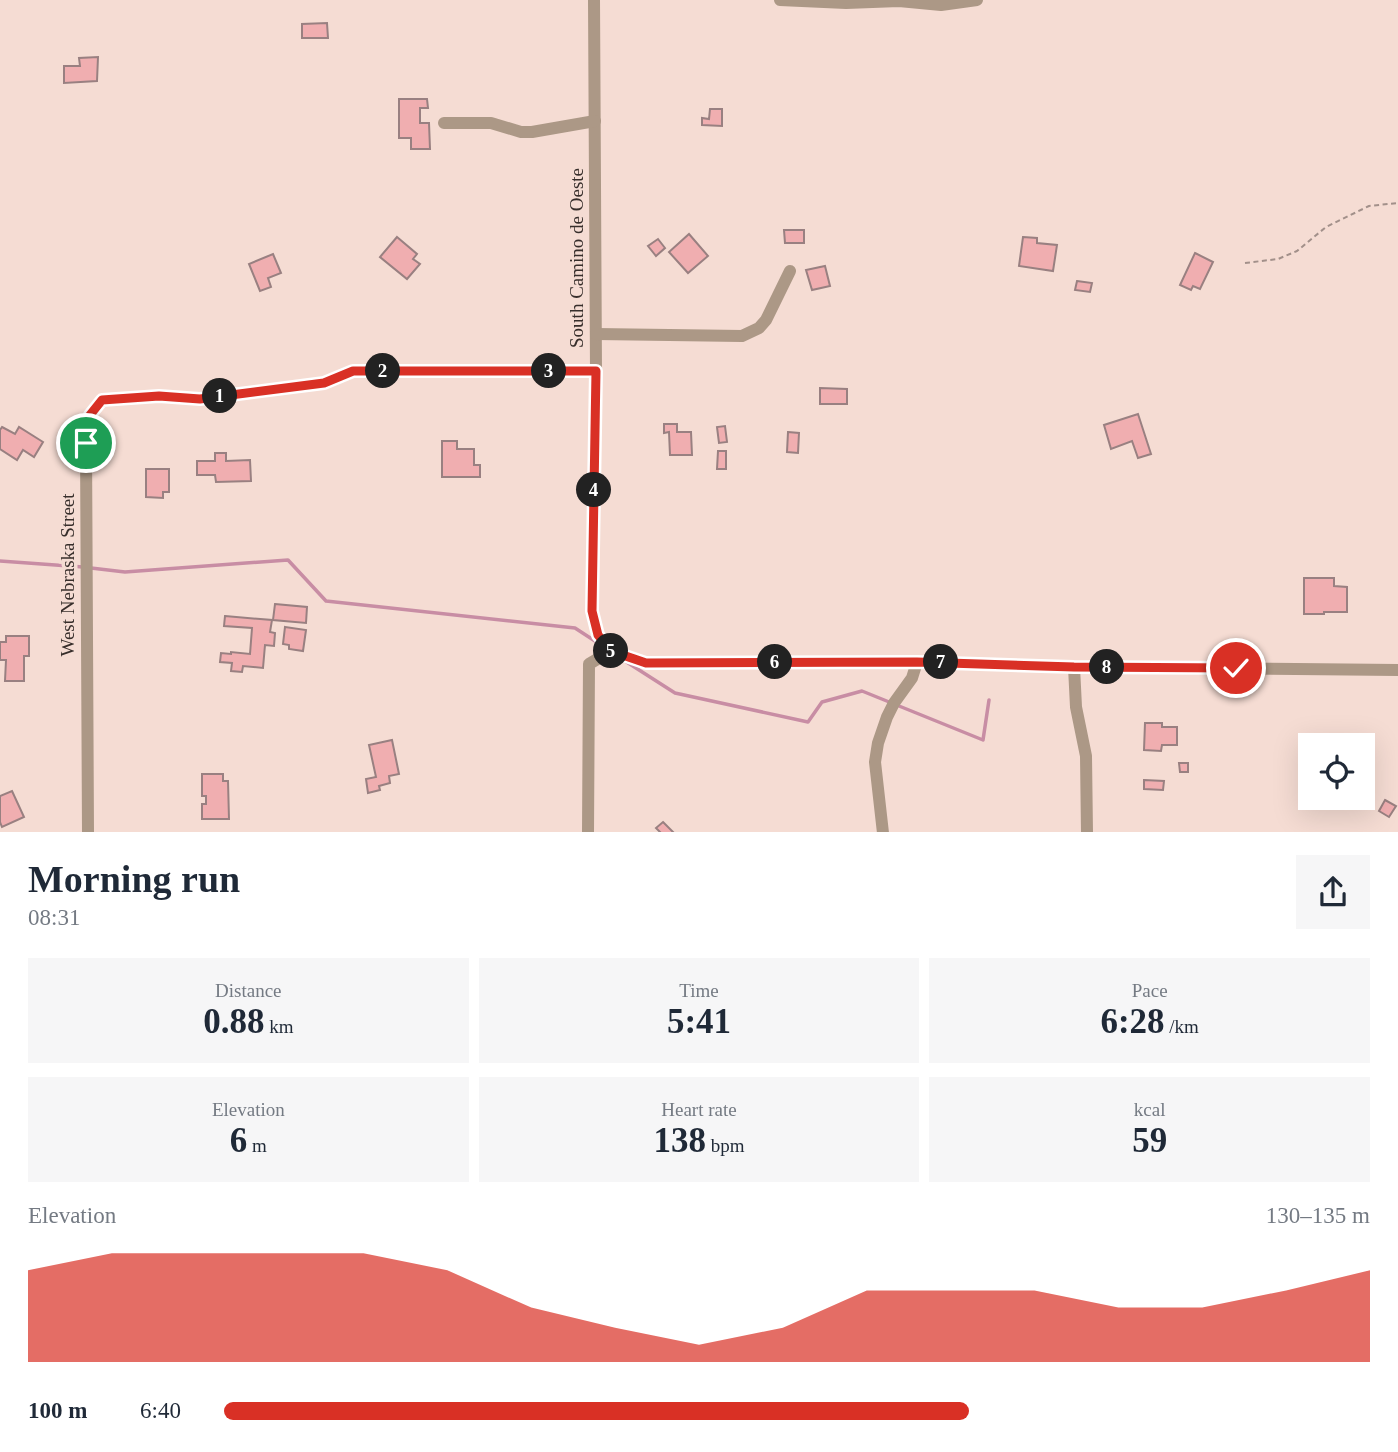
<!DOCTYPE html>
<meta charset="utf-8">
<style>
body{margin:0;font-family:Georgia,serif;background:#f6f6f7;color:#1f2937;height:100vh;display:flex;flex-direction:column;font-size:26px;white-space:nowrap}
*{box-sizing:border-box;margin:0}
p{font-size:23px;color:#747a83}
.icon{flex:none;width:38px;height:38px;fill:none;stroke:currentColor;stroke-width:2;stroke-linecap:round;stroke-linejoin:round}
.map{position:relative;height:832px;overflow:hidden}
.drawer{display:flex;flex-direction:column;background:#fff;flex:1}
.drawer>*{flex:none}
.tools{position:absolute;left:1298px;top:733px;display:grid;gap:14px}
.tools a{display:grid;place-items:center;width:77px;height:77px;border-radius:0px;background:#fff;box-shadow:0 7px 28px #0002;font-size:35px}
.pin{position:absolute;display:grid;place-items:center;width:60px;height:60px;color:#fff;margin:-30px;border:4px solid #fff;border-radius:50%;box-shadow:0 2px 7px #0007}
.km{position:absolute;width:35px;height:35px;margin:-18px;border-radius:50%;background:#222;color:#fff;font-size:19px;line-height:35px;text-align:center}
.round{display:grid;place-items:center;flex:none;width:74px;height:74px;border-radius:0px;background:#f6f6f7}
.overview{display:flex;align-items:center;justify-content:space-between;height:119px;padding:0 28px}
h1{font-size:38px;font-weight:600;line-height:52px}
.stats{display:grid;grid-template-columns:repeat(3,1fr);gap:10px;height:119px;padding:7px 28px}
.stats div{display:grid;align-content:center;border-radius:0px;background:#f6f6f7;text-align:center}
.stats b{font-size:35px;font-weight:600}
.stats small{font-size:19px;font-weight:400}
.stats p{font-size:19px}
.chart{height:196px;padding:14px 28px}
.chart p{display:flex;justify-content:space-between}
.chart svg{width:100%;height:126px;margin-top:7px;fill:#d93025;opacity:.7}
ul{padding:0 28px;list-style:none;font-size:23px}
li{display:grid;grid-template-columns:112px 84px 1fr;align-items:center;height:52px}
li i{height:18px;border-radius:9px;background:#d93025}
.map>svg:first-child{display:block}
</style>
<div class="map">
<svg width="1398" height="833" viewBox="0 0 1398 833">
<rect width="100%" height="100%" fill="#f5dcd3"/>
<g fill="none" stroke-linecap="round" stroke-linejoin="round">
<g stroke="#c88da4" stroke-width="3.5">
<polyline points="0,561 83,567"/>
<polyline points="91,568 125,572 288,560 326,601 575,628 598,643"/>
<polyline points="625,661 675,693 808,722 822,702 862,691 983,740 989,700"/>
</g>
</g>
<g fill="#f0aeb0" stroke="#998081" stroke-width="2">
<polygon points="327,23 328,38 302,38 302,24"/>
<polygon points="98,57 97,81 64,83 64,66 80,66 79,58"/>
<polygon points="399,99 427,99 428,108 420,108 420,123 429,123 430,149 411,149 411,138 399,138"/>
<polygon points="710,109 722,109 722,126 702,125 702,118 709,119"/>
<polygon points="784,230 804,230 804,243 785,243"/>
<polygon points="689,234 708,256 688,273 669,252"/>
<polygon points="397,237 417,254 413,259 420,264 407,279 380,257"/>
<polygon points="1023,237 1037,238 1037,243 1057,245 1053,271 1019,266"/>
<polygon points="658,239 665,248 656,256 648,246"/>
<polygon points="1195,253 1213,262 1200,289 1193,286 1191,290 1180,285"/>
<polygon points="273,254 281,273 268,278 271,287 260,291 249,264"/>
<polygon points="825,266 830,286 812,290 806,270"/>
<polygon points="1077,281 1092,283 1090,292 1075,290"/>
<polygon points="820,388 847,389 847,404 820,404"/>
<polygon points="1138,414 1151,454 1138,458 1132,441 1111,449 1104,425"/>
<polygon points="664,424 677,424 677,432 691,432 692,455 670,455 669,432 664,433"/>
<polygon points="725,426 727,442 719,443 717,427"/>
<polygon points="2,427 15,434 19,427 43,442 34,457 23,450 17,460 0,449 0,430"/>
<polygon points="788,432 799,433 798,453 787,452"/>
<polygon points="442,441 457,441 457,449 474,449 474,465 480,465 480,477 442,477"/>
<polygon points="718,451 726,451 726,469 717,469"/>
<polygon points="215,453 226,453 226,461 250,460 251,481 216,482 215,475 197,475 197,461 215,461"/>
<polygon points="146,469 169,469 169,492 163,492 163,498 146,497"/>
<polygon points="1304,578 1334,578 1334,586 1347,587 1347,612 1324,612 1324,614 1304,614"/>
<polygon points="275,604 307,607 306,623 273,620"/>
<polygon points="225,616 272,620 270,632 275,633 274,646 265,645 263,668 243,666 242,672 231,671 232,663 220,662 221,653 231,654 231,652 250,654 252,628 224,626"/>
<polygon points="285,627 306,630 303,651 289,649 289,645 283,644"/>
<polygon points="6,636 29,636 29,656 24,656 24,681 5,681 6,660 0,660 0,642 6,642"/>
<polygon points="1145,723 1162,723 1162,727 1177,727 1177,745 1162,745 1161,751 1144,750"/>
<polygon points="392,740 399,774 389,776 390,783 379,786 380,790 368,793 366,779 376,777 369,745"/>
<polygon points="1179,763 1188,763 1188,772 1180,772"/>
<polygon points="202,774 223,774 223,781 228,781 229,819 202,819 202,804 206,804 206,796 202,796"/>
<polygon points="1144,780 1164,781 1163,790 1144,789"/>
<polygon points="12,791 24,817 2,827 0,822 0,796"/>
<polygon points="1385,800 1396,806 1389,817 1379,811"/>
<polygon points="663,822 674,833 661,833 656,828"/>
</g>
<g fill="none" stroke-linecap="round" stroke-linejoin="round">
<polyline stroke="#a2908a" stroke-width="2" stroke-dasharray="5 3.5" stroke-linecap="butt" points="1245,263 1278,259 1297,251 1326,227 1369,206 1398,203"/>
<g stroke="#ac9886" stroke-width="12">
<polyline points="594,0 596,371 592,611 598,635 611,651"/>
<polyline points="780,0 846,3 899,1 941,5 977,0"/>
<polyline points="444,123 491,123 521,132 532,132 595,121"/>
<polyline points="596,334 742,336 759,328 766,320 790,271"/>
<polyline points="611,651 646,663 917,662 1074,667 1398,670"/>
<polyline points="1074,667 1076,707 1086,756 1087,833"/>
<polyline points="88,833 86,443 90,415 102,400 159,396 200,399 324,383 353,371 596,371"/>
<polyline points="588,833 589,664 611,651"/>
<polyline points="883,833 875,762 878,743 887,717 894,703 912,678 917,662"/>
</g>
</g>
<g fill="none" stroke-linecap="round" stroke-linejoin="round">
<g stroke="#fff" stroke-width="14">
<polyline id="route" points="86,443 90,415 102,400 159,396 200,399 324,383 353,371 596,371 592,611 598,635 611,651 646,663 917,662 1074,667 1236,668"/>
</g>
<use href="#route" stroke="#d93025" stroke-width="9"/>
</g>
<g text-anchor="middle" stroke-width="7" stroke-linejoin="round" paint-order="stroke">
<g font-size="19" fill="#372e2b" stroke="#f5dcd3">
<text transform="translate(576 258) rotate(-90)" y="7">South Camino de Oeste</text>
<text transform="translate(67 575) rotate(-90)" y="7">West Nebraska Street</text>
</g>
</g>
</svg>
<div class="tools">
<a><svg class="icon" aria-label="locate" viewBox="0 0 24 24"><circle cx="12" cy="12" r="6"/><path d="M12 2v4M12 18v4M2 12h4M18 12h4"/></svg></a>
</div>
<div class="pin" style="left:86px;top:443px;background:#1e9e55"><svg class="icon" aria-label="arrive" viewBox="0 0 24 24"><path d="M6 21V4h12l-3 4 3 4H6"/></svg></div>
<div class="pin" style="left:1236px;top:668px;background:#d93025"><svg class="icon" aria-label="check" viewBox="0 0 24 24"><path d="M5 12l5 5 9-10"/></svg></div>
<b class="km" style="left:220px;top:396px">1</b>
<b class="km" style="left:383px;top:371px">2</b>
<b class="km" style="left:549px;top:371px">3</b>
<b class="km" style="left:594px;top:490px">4</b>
<b class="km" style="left:611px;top:651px">5</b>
<b class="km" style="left:775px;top:662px">6</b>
<b class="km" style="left:941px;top:662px">7</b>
<b class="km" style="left:1107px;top:667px">8</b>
</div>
<section class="drawer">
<div class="overview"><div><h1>Morning run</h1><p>08:31</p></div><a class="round"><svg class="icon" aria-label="share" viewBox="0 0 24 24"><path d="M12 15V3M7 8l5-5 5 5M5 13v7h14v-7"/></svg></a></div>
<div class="stats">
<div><p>Distance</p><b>0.88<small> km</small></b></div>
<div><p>Time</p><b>5:41</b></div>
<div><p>Pace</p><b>6:28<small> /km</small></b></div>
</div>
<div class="stats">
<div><p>Elevation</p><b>6<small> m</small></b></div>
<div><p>Heart rate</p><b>138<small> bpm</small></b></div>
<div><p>kcal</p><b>59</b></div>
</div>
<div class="chart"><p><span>Elevation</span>130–135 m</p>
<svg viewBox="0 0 160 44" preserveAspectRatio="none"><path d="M0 44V12L10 6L20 6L30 6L40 6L50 12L60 25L70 32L80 38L90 32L100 19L110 19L120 19L130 25L140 25L150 19L160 12V44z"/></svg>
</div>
<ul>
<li><b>100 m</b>6:40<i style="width:65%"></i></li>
</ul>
</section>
